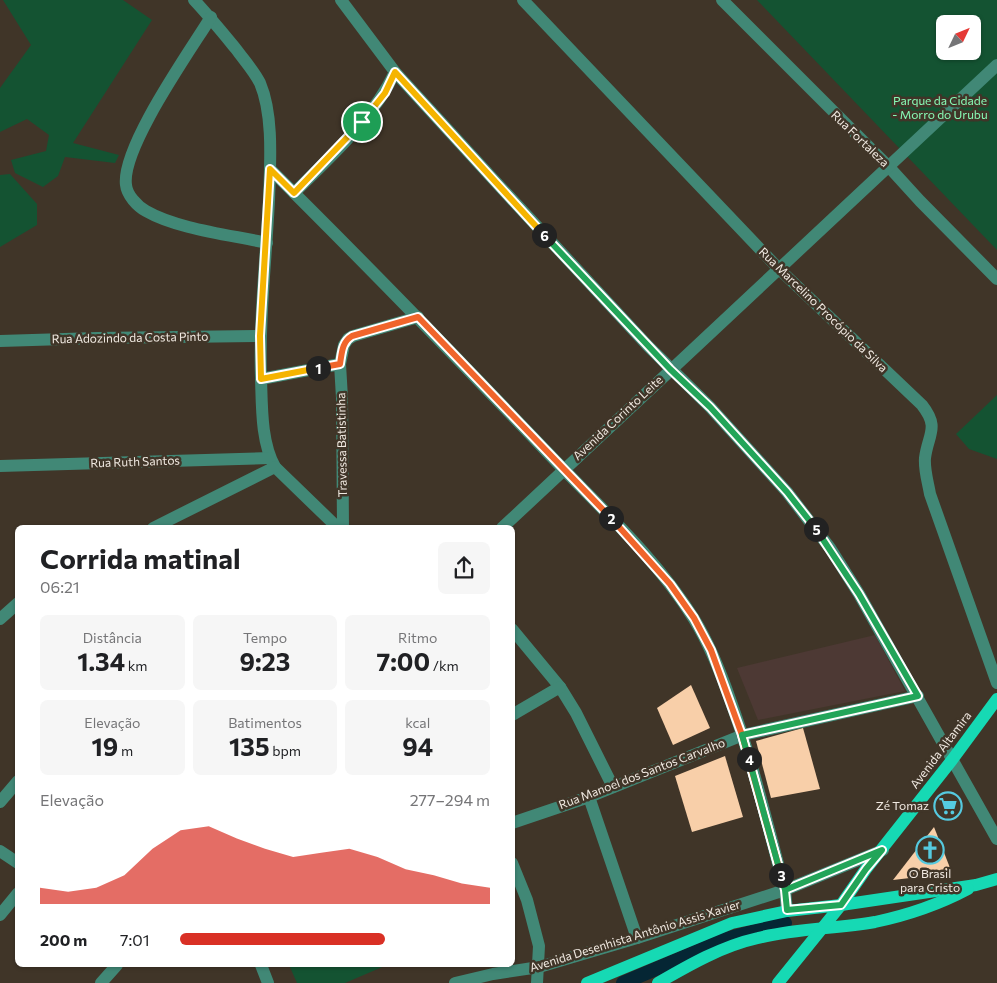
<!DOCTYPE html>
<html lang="pt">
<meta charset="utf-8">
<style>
body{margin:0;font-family:Commissioner,sans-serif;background:#f6f6f6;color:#202124;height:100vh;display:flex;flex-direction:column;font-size:19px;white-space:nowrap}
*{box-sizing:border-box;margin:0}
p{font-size:16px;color:#757577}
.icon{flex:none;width:28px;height:28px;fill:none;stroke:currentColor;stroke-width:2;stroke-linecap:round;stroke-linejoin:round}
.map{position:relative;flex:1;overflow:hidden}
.side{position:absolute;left:15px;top:525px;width:500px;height:442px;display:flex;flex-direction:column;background:#fff;border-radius:8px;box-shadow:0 1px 4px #0004}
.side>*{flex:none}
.needle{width:32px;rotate:47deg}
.controls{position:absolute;left:936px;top:15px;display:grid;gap:10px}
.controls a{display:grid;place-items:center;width:45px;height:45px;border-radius:8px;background:#fff;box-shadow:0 1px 4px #0004;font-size:25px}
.pin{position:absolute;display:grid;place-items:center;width:42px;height:42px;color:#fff;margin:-21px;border:2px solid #fff;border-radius:50%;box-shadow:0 1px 5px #0007}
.km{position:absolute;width:25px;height:25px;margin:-12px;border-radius:50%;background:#222;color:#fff;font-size:14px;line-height:25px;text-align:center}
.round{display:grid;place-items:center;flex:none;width:52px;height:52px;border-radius:8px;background:#f6f6f6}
.headline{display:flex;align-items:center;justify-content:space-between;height:85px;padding:0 25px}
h1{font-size:28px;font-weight:700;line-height:38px}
.metrics{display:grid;grid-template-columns:repeat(3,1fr);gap:8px;height:85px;padding:5px 25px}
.metrics div{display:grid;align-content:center;border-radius:8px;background:#f6f6f6;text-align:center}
.metrics b{font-size:25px;font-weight:700}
.metrics small{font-size:14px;font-weight:400}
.metrics p{font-size:14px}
.chart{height:140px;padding:10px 25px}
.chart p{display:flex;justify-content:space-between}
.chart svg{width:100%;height:90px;margin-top:5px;fill:#d93025;opacity:.7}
ul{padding:0 25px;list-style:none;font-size:16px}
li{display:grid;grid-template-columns:80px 60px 1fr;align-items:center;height:38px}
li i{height:12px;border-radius:6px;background:#d93025}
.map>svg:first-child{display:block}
</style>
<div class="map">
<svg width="997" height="983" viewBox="0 0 997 983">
<rect width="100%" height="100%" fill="#403528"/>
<polygon fill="#4d3934" points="875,635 905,691 758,720 737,668"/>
<g fill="#145332" fill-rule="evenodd">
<polygon points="3,0 123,0 152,20 73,143 119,155 115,163 65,157 58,176 43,187 15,173 11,160 46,151 49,135 27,119 0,132 0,88 31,45"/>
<path d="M757 0H997V250ZM945 24H972V51H945Z"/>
<polygon points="10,174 37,204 37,225 0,247 0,175"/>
<polygon points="997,395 997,459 969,449 956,434"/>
<polygon points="289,965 387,965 345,983 297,983"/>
</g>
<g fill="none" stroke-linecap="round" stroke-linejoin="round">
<polyline stroke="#052634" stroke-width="14" points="623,983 726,939 785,923"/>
</g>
<g fill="#f8cfa9">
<polygon points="691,685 710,728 673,745 657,708"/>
<polygon points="803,728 820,789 771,798 756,741"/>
<polygon points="725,756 743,817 692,832 675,776"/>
<polygon points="934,827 952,873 893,880"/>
</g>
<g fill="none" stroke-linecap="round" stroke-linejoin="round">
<g stroke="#418876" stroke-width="12">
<path d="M194 0C209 16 222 32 236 49 244 60 254 71 260 83 274 116 270 165 269 200 266 260 259 319 261 378 262 407 261 442 275 467L338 528"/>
<polyline points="341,0 395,72 493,179 648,346 710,407 787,492 830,548 859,594 997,839"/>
<path d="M523 0 778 268 922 405C940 428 928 434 925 458 924 470 928 482 930 494L997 683"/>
<polyline points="722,0 889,167 920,201 997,279"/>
<path d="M211 17C190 51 121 148 126 185 127 195 137 206 146 211 177 229 231 235 267 243"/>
<path d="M270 169C364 262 456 357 547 452 596 504 656 557 694 619 710 645 721 673 731 702 753 763 768 827 785 890L787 911"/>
<path d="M294 193C331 156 373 119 395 72"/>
<polyline points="0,341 97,338 260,336"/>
<polyline points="261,379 340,364"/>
<polyline points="0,466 270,458"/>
<polyline points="153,528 275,467"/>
<polyline points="343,528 342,398 340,364 344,345 348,339 353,336 418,317"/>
<polyline points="502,528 997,65"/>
<polyline points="0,619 18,603"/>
<polyline points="512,629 560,687 576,713 613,787"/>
<polyline points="512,715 560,687"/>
<polyline points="589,797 637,938"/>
<polyline points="0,802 18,781"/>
<polyline points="512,823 589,797 743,735 918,696"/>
<polyline points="0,851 18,863"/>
<polyline points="512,863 527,900 539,946 537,983"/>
<polyline points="0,915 18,893"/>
<polyline points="261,965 268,983"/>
<polyline points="101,983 117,965"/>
<polyline points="455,983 493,974 539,967 637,938 785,890 883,850"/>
</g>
<g stroke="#16d9b4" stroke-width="12">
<polyline points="587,983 732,923 787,911 841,905 976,885 997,879"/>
<path d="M658 983C689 965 722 946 758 938 796 928 836 929 875 922 908 915 938 905 968 889"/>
<polyline points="778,983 841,905 866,869 952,760 997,699"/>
</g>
</g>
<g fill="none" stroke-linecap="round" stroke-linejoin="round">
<g stroke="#fff" stroke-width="10">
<polyline id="split-1" points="318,368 261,379 260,336 270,169 294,193 362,122"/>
</g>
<g stroke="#fff" stroke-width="10">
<path id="split-2" d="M318 368 340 364C342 352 342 342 352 336L418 317 611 518"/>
</g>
<g stroke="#fff" stroke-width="10">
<polyline id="split-3" points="611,518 670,584 694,618 711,650 742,735 781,875"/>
</g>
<g stroke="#fff" stroke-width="10">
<polyline id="split-4" points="749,759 785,890 882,850 866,869 841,905 787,910 785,890 781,875"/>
</g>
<g stroke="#fff" stroke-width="10">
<polyline id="split-5" points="749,759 742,735 918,696 859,594 816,529"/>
</g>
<g stroke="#fff" stroke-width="10">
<polyline id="split-6" points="544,235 670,369 710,407 787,492 816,529"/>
</g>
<g stroke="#fff" stroke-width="10">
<polyline id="split-7" points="362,122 385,93 395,72 544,235"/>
</g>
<use href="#split-1" stroke="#f5b400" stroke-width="6"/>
<use href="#split-2" stroke="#f0652b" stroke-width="6"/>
<use href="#split-3" stroke="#f0652b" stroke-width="6"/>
<use href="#split-4" stroke="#22a559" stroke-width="6"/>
<use href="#split-5" stroke="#22a559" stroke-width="6"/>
<use href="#split-6" stroke="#22a559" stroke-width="6"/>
<use href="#split-7" stroke="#f5b400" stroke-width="6"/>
</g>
<defs>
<g id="supermarket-ring" transform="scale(1.4375)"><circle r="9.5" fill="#403528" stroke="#55cae0" stroke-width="1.5"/><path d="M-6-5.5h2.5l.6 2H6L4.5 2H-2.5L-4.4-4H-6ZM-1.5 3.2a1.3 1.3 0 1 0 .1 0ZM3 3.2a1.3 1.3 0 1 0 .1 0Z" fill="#55cae0"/></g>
<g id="church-ring" transform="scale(1.4375)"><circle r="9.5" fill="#403528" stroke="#55cae0" stroke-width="1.5"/><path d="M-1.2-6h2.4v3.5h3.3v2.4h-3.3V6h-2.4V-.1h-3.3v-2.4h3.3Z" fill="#55cae0"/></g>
</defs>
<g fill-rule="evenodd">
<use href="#supermarket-ring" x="948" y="806"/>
<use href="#church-ring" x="930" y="850"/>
</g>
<g text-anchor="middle" stroke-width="5" stroke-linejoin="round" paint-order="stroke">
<g font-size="12" fill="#87fbb6" stroke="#403528">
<text x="940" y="105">Parque da Cidade<tspan x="940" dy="14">- Morro do Urubu</tspan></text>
</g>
<g font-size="12" fill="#f1eae2" stroke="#403528">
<text transform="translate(860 139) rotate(44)" y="4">Rua Fortaleza</text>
<text transform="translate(823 310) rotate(44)" y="4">Rua Marcelino Procópio da Silva</text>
<text transform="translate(130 338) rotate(-1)" y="4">Rua Adozindo da Costa Pinto</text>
<text transform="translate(618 418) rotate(-43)" y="4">Avenida Corinto Leite</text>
<text transform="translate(342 445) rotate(-91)" y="4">Travessa Batistinha</text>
<text transform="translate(135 462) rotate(-2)" y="4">Rua Ruth Santos</text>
<text transform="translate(941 750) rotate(-53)" y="4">Avenida Altamira</text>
<text transform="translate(642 774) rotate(-21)" y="4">Rua Manoel dos Santos Carvalho</text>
<text transform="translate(635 936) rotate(-17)" y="4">Avenida Desenhista Antônio Assis Xavier</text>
</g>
<g font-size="12" fill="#f1eae2" stroke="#403528" text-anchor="end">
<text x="929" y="810">Zé Tomaz</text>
<text x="930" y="878" text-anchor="middle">O Brasil<tspan x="930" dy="14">para Cristo</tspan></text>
</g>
</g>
</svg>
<div class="controls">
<a><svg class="needle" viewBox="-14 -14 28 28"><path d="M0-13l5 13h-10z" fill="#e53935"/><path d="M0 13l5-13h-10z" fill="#757577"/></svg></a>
</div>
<div class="pin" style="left:362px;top:122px;background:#1e9e55"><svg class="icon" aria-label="arrive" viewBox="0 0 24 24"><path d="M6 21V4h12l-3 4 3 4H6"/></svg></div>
<b class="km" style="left:318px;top:368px">1</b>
<b class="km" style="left:611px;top:518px">2</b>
<b class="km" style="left:781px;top:875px">3</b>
<b class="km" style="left:749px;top:759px">4</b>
<b class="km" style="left:816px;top:529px">5</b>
<b class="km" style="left:544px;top:235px">6</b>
<section class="side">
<div class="headline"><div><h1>Corrida matinal</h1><p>06:21</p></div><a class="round"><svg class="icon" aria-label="share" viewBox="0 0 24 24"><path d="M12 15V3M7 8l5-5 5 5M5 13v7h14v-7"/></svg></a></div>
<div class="metrics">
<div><p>Distância</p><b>1.34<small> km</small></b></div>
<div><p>Tempo</p><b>9:23</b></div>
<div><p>Ritmo</p><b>7:00<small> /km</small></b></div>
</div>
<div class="metrics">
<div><p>Elevação</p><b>19<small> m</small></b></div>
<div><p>Batimentos</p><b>135<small> bpm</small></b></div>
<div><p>kcal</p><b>94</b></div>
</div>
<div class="chart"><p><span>Elevação</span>277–294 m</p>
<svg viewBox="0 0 160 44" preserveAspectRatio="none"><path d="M0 44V36L10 38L20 36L30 30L40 17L50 8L60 6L70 12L80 17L90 21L100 19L110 17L120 21L130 27L140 30L150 34L160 36V44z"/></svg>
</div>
<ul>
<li><b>200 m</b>7:01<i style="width:66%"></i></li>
</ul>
</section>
</div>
